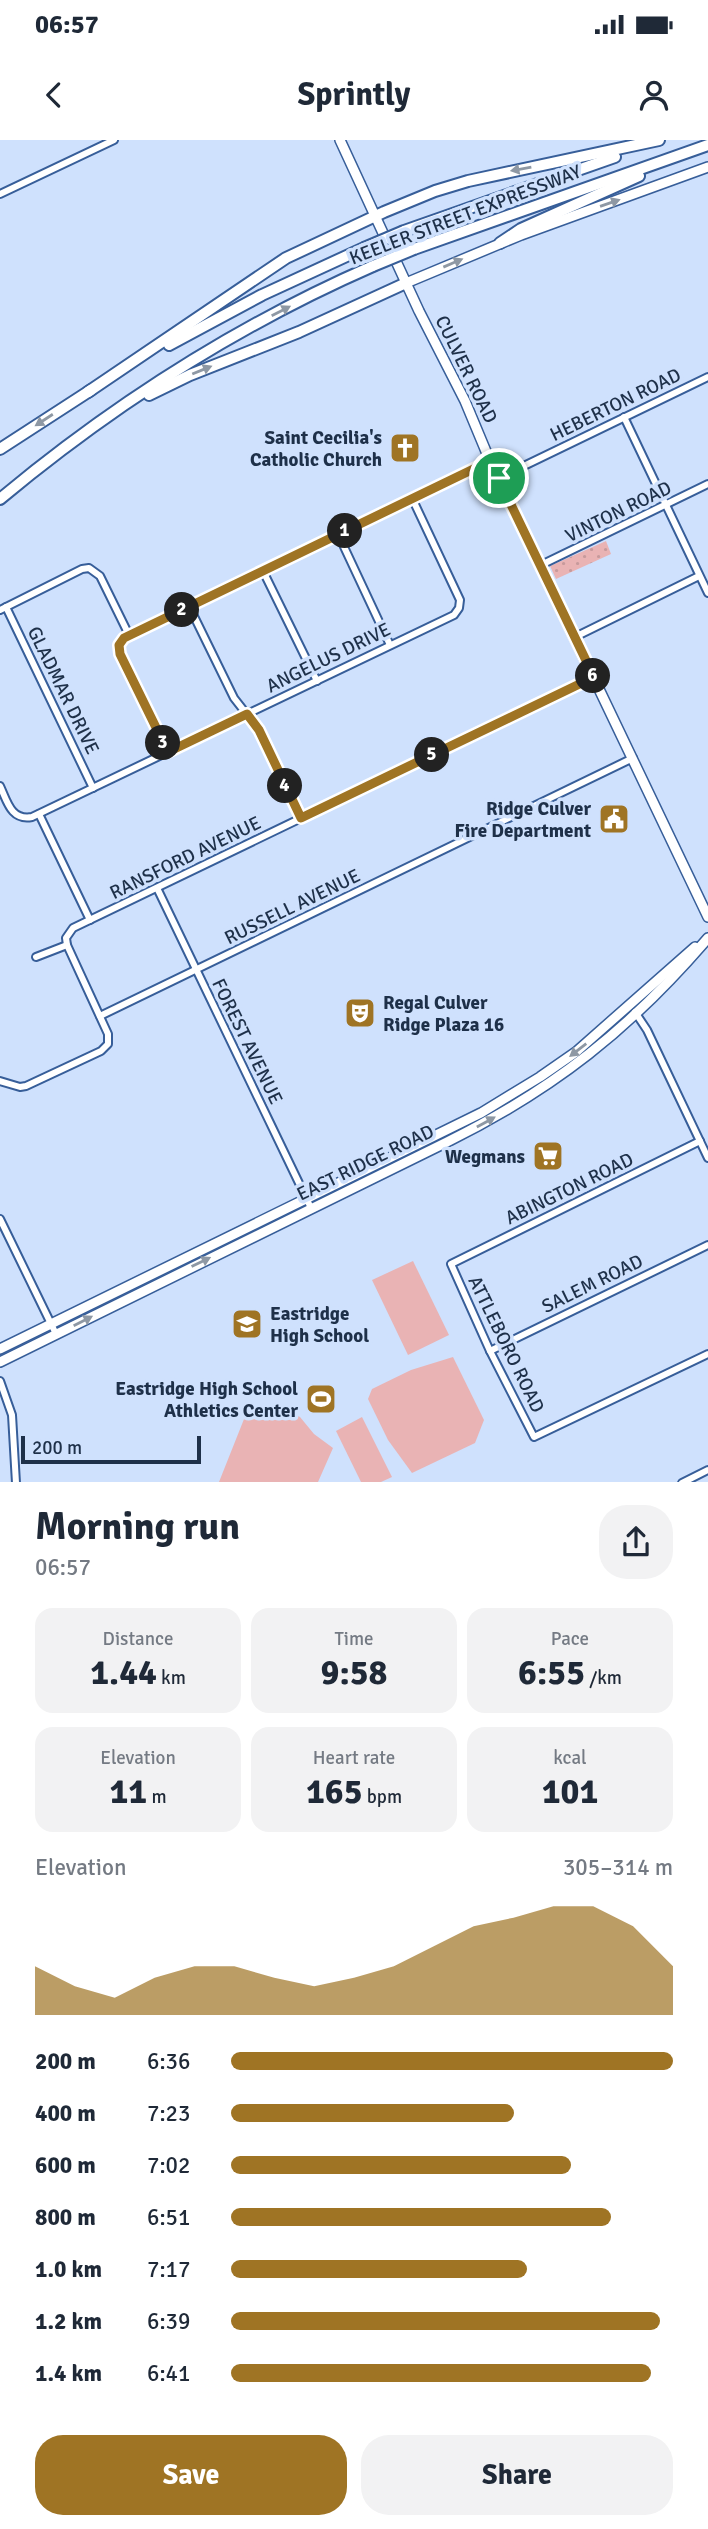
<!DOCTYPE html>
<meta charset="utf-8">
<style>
body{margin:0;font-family:Signika,sans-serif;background:#f2f2f3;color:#1f2937;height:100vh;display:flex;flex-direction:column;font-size:26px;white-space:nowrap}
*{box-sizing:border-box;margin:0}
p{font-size:23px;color:#747a83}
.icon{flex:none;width:38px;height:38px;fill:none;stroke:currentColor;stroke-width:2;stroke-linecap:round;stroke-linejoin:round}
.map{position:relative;height:1342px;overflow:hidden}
.drawer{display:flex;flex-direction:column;background:#fff;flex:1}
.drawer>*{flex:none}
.scale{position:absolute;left:21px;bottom:18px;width:180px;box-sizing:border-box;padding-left:7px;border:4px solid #1e3049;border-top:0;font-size:19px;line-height:24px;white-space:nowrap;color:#1e3049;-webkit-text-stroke:5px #cfe1fd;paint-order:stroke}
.pin{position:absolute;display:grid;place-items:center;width:60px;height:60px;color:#fff;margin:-30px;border:4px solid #fff;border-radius:50%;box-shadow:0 2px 7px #0007}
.km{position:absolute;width:35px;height:35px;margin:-18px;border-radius:50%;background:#222;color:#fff;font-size:19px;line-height:35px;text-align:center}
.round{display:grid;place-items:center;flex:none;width:74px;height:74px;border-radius:28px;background:#f2f2f3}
.summary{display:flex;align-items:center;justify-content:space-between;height:119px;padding:0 35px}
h1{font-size:38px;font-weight:800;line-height:52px}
.figures{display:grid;grid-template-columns:repeat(3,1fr);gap:10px;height:119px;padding:7px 35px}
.figures div{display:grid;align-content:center;border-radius:18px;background:#f2f2f3;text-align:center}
.figures b{font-size:35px;font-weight:800}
.figures small{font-size:19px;font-weight:400}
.figures p{font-size:19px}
.chart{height:196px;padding:14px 35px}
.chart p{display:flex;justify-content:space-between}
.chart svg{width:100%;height:126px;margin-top:7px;fill:#9f7424;opacity:.7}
.cta{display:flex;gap:14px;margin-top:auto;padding:14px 35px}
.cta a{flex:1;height:80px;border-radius:28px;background:#9f7424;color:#fff;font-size:28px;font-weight:800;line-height:80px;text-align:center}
.cta a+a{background:#f2f2f3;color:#1f2937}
ul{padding:0 35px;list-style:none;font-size:23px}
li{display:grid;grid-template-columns:112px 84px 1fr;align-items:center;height:52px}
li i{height:18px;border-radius:9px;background:#9f7424}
.status{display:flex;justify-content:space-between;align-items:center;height:49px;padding:0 35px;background:#fff;direction:ltr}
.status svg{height:19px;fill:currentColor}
header{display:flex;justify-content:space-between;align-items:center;height:91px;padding:0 35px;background:#fff;font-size:32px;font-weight:800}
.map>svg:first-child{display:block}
</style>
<div class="status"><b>06:57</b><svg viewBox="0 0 49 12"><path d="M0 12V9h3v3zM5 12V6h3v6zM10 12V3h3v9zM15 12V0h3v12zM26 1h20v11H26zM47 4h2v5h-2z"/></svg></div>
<header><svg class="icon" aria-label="back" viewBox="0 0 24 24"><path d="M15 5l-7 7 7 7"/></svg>Sprintly<svg class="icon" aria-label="person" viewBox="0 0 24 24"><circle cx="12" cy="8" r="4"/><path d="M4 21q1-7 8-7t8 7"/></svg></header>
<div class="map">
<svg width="708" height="1343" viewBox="0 0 708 1343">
<defs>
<pattern id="park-dots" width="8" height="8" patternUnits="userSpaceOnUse" patternTransform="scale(1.75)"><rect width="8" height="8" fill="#e9b3b4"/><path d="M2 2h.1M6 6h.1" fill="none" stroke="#c79a9c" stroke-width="1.8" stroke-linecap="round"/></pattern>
</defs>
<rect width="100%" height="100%" fill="#cfe1fd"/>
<g fill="#e9b3b4">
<polygon points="413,1121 449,1195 408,1215 372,1140"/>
<polygon points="453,1217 484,1280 475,1303 412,1333 388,1300 368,1259 372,1249 411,1230"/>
<polygon points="250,1264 265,1269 283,1269 300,1277 314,1294 333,1308 318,1342 219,1342"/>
<polygon points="362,1277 392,1337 381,1342 361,1342 336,1291"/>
</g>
<polygon fill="url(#park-dots)" points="606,401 611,414 556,439 550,426"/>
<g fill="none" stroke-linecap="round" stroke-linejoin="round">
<g stroke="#375e99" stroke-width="10">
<g id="street">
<polyline points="0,54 114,0"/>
<polyline points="624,277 708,453"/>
<polyline points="499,338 708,237"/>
<polyline points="338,394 390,505"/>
<polyline points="541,425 708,344"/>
<polyline points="263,431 317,541"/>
<polyline points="189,466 234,558 259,590 301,678"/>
<polyline points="6,467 93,648"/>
<polyline points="0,470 82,429 89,428 100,436 129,495"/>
<polyline points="575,497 699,436"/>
<polyline points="168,613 120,514 119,505 124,498 490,321"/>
<path d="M0 646C7 661 11 681 32 677L454 475 459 468 460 460 412 358"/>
<polyline points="39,674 90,780"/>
<polyline points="157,748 311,1068"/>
<polyline points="36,817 67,805"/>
<polyline points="635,872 647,890 708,1018"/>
<polyline points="100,876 633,618"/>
<polyline points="0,941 20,947 26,946 101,911 108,904 108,894 67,805 66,798 73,788 594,537"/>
<polyline points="700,1001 451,1124 490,1211 534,1297 708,1214"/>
<polyline points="0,1079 56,1194"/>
<polyline points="490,1211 708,1105"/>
<polyline points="0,1241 12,1275 16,1343"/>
<polyline points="682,1343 708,1330"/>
</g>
</g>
<g stroke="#375e99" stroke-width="12">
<g id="secondary">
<polyline points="340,0 419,171 465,261 490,321 708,777"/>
<polyline points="406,143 521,95 708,27"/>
<polyline points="0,1209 481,973 540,937 576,912 695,807"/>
<path d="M0 1222 447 1002C554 949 630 889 708 798"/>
</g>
</g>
<g stroke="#375e99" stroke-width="14">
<g id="highway">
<polyline points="404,91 615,17"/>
<polyline points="500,103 521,89 639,36"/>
<polyline points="414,109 708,5"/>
<polyline points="169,205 262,155 364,108"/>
<polyline points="88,252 286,118 384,72 435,51 468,41 659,0"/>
<polyline points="149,255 190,235 299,192 406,143"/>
<polyline points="0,309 91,250"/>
<path d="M0 359C113 265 238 185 373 126"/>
</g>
</g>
<use href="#street" stroke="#fff" stroke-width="6"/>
<use href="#secondary" stroke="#fff" stroke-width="9"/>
<use href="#highway" stroke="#fff" stroke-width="10"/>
<g stroke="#375e99" stroke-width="14" stroke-linecap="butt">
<g id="highway-bridge">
<polyline points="364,108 404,91"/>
<polyline points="373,126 414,109"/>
</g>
</g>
<use href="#highway-bridge" stroke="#fff" stroke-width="10"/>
</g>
<defs><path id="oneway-solid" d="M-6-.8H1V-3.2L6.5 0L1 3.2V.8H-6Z" transform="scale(1.75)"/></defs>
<g fill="#8e98a4">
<use href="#oneway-solid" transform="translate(521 29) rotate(170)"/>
<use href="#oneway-solid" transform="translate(610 63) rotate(-19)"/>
<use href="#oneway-solid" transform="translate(453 123) rotate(-23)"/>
<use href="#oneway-solid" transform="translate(281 171) rotate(-27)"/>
<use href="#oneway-solid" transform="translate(202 230) rotate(-22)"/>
<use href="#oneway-solid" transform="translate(44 280) rotate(147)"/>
<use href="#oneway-solid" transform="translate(578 910) rotate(142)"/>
<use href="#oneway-solid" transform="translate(486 982) rotate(-29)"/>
<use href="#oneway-solid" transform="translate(201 1122) rotate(-26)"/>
<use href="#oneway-solid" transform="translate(83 1181) rotate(-27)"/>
</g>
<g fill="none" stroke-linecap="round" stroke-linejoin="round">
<g stroke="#fff" stroke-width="14">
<polygon id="route" points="490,321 594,537 301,678 259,590 247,574 168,612 120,514 119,505 124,498"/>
</g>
<use href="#route" stroke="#9f7424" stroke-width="9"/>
</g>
<defs>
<g id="church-square" transform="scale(1.575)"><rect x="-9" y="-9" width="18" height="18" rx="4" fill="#9f7424" stroke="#cfe1fd"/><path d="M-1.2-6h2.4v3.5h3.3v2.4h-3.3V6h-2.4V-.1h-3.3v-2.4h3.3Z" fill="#fff"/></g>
<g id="civic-square" transform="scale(1.575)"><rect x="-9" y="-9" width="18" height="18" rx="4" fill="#9f7424" stroke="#cfe1fd"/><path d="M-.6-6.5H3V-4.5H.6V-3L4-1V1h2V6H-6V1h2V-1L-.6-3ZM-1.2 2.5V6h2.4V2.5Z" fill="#fff"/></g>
<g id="theatre-square" transform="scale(1.575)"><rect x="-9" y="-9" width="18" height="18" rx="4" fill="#9f7424" stroke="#cfe1fd"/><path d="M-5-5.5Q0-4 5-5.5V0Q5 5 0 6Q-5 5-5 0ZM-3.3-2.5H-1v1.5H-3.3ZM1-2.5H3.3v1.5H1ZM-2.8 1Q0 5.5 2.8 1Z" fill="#fff"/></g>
<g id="supermarket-square" transform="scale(1.575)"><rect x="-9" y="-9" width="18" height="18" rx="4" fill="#9f7424" stroke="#cfe1fd"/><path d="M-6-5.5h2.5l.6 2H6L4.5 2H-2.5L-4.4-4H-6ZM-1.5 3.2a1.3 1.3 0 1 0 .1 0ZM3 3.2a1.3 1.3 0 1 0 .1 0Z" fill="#fff"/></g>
<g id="school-square" transform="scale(1.575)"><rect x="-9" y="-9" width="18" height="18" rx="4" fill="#9f7424" stroke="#cfe1fd"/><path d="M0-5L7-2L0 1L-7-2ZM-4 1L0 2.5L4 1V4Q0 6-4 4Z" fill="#fff"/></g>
<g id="stadium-square" transform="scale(1.575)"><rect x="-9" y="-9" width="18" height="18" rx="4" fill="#9f7424" stroke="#cfe1fd"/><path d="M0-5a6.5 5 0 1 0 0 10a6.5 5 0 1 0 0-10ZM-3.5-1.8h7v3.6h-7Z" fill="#fff"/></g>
</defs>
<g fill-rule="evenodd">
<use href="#church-square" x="405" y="308"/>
<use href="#civic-square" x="614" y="679"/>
<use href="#theatre-square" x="360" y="873"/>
<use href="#supermarket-square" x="548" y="1016"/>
<use href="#school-square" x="247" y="1184"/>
<use href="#stadium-square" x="321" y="1259"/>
</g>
<g text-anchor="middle" stroke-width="7" stroke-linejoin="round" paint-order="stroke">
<g font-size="19" fill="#1e3049" stroke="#cfe1fd">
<text transform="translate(465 74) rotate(-21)" y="7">KEELER STREET EXPRESSWAY</text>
<text transform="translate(467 229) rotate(64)" y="7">CULVER ROAD</text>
<text transform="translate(615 264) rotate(-26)" y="7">HEBERTON ROAD</text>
<text transform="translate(618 371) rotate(-26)" y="7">VINTON ROAD</text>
<text transform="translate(328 517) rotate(-26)" y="7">ANGELUS DRIVE</text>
<text transform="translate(64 550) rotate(64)" y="7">GLADMAR DRIVE</text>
<text transform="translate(185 717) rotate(-26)" y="7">RANSFORD AVENUE</text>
<text transform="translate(292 766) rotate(-26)" y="7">RUSSELL AVENUE</text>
<text transform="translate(248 901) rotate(64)" y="7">FOREST AVENUE</text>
<text transform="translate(365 1022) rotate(-26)" y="7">EAST RIDGE ROAD</text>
<text transform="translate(569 1048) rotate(-26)" y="7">ABINGTON ROAD</text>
<text transform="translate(592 1143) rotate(-26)" y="7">SALEM ROAD</text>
<text transform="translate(507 1204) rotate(64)" y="7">ATTLEBORO ROAD</text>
</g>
<g font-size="19" font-weight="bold" fill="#1e3049" stroke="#cfe1fd" text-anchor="end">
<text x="382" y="304">Saint Cecilia's<tspan x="382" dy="22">Catholic Church</tspan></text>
<text x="591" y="675">Ridge Culver<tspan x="591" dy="22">Fire Department</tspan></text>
<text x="383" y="869" text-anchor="start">Regal Culver<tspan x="383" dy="22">Ridge Plaza 16</tspan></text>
<text x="525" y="1023">Wegmans</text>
<text x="270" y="1180" text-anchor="start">Eastridge<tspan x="270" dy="22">High School</tspan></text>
<text x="298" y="1255">Eastridge High School<tspan x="298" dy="22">Athletics Center</tspan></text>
</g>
</g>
</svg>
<div class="scale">200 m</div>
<div class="pin" style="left:499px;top:338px;background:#1e9e55"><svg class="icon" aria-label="arrive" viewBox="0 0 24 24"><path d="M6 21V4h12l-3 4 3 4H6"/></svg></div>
<b class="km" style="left:345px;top:391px">1</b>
<b class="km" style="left:182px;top:470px">2</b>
<b class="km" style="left:163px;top:603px">3</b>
<b class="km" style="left:285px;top:646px">4</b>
<b class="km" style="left:432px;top:615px">5</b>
<b class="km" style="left:593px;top:536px">6</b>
</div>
<section class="drawer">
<div class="summary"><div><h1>Morning run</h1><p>06:57</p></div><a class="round"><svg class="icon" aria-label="share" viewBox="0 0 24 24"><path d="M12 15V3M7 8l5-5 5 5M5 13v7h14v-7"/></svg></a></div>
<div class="figures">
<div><p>Distance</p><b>1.44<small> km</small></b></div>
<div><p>Time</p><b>9:58</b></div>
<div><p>Pace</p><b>6:55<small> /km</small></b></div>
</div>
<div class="figures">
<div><p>Elevation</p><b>11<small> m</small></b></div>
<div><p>Heart rate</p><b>165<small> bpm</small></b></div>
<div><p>kcal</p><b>101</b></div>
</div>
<div class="chart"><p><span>Elevation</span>305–314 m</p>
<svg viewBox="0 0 160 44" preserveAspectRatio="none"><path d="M0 44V27L10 34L20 38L30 31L40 27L50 27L60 31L70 34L80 31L90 27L100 20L110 13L120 10L130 6L140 6L150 13L160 27V44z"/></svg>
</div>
<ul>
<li><b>200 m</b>6:36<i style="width:100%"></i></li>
<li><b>400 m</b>7:23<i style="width:64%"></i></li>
<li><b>600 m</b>7:02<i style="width:77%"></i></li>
<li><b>800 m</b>6:51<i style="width:86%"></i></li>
<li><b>1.0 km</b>7:17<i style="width:67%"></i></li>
<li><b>1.2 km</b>6:39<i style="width:97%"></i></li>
<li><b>1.4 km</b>6:41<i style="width:95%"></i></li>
</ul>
<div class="cta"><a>Save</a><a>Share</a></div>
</section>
